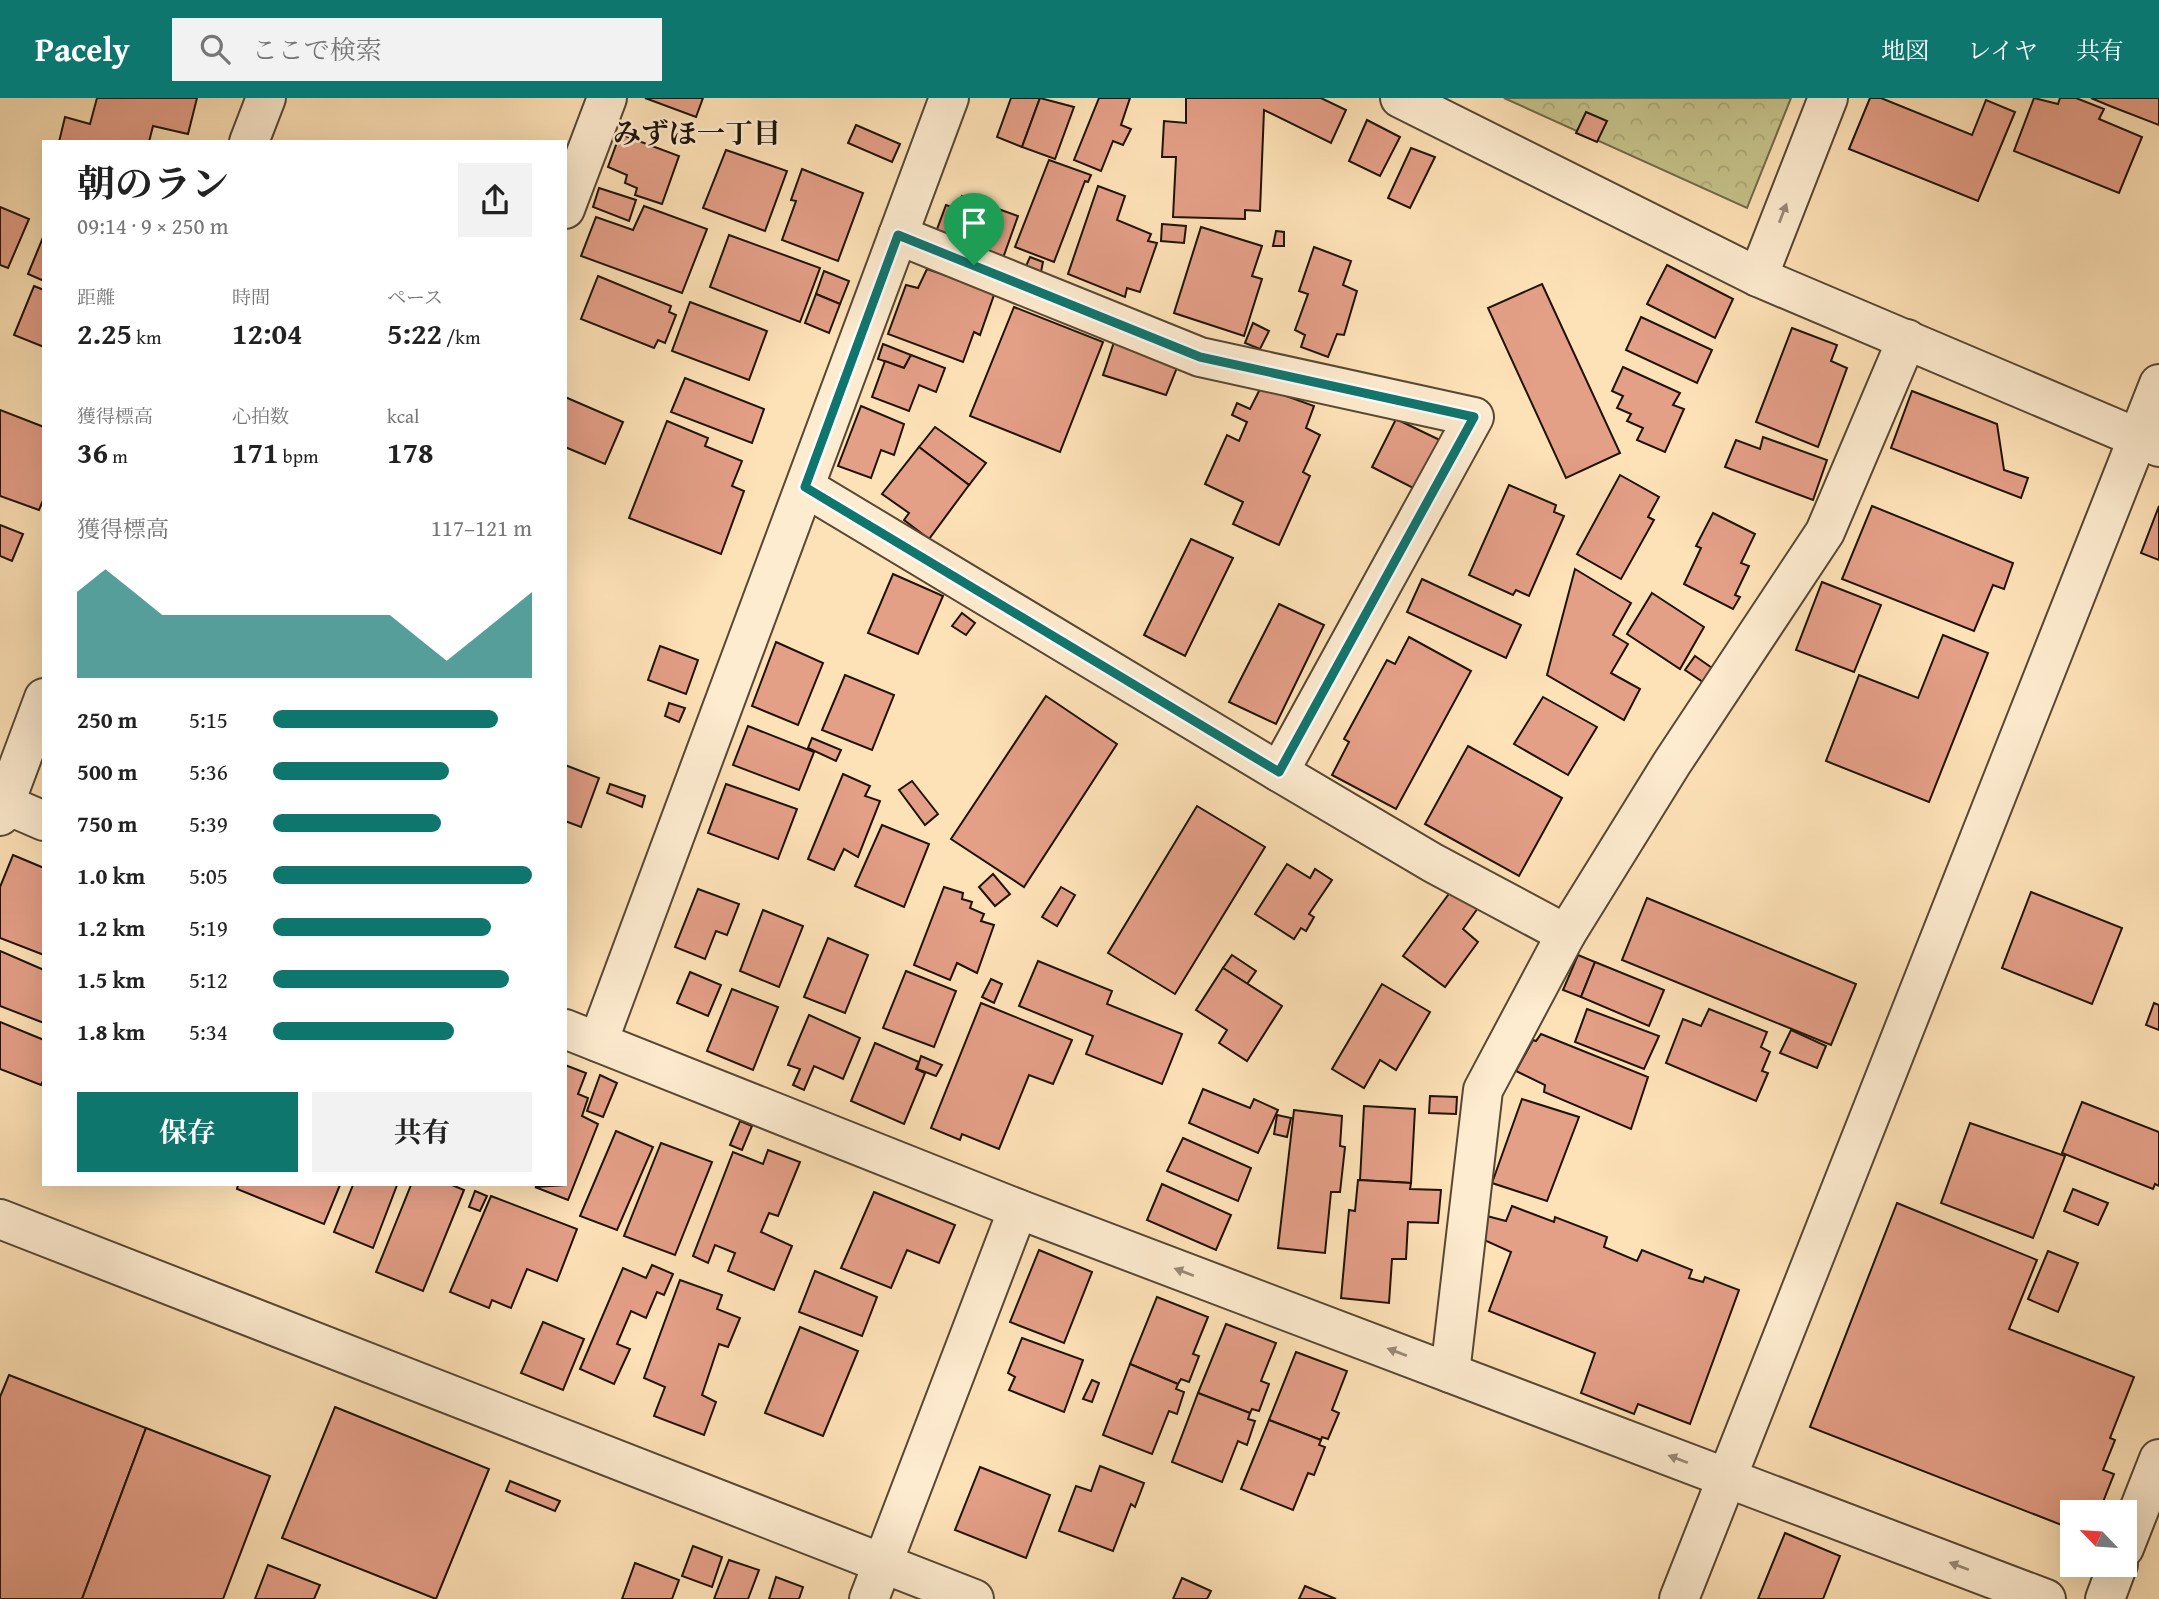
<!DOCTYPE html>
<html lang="ja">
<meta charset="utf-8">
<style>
body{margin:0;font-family:"Gentium Book Plus","Noto Serif JP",serif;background:#f2f2f2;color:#222;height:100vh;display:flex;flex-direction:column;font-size:26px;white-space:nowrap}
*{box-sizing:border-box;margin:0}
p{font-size:23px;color:#767676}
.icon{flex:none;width:38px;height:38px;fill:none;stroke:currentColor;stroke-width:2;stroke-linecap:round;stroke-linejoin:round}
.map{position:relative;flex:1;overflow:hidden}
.drawer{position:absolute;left:42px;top:42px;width:525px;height:1046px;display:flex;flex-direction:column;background:#fff;border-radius:0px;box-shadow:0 7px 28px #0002}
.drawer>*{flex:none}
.needle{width:46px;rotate:295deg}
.buttons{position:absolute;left:2060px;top:1402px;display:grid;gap:14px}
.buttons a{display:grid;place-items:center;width:77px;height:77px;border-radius:0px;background:#fff;box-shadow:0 7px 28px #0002;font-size:35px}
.pin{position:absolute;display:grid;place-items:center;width:60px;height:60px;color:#fff;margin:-72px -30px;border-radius:50% 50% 50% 0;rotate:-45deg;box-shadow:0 0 7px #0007}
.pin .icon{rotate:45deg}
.round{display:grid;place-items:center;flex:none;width:74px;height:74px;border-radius:0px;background:#f2f2f2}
.summary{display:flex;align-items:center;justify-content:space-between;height:119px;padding:0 35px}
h1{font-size:38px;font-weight:700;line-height:52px}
.stats{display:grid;grid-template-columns:repeat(3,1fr);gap:10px;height:119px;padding:7px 35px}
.stats div{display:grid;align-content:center}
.stats b{font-size:30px;font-weight:700}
.stats small{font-size:19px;font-weight:400}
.stats p{font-size:19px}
.chart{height:196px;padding:14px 35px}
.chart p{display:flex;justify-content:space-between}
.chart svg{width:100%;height:126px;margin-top:7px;fill:#0f766e;opacity:.7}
.action{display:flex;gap:14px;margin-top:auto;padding:14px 35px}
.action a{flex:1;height:80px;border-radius:0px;background:#0f766e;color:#fff;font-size:28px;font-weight:700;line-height:80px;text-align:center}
.action a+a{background:#f2f2f2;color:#222}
ul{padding:0 35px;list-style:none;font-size:23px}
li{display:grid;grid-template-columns:112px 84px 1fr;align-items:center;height:52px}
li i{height:18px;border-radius:9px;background:#0f766e}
header{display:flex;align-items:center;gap:42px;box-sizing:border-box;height:98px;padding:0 35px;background:#0f766e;color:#fff}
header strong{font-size:33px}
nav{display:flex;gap:38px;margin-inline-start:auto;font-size:24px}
.search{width:490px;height:63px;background:#f2f2f2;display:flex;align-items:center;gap:18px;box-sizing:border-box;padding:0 24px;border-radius:0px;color:#767676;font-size:26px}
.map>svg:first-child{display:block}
</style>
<header>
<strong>Pacely</strong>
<div class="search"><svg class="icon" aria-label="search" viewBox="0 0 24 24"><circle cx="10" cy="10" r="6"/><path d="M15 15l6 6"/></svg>ここで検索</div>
<nav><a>地図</a><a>レイヤ</a><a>共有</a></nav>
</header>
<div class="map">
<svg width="2159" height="1501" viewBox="0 0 2159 1501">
<defs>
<pattern id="park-crowns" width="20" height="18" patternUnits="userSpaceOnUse" patternTransform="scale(1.75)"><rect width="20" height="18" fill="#c5c28a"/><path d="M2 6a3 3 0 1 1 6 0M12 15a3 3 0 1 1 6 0" fill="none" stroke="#a9a676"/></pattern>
</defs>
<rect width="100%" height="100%" fill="#fee2b7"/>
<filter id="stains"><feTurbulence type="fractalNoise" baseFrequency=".00286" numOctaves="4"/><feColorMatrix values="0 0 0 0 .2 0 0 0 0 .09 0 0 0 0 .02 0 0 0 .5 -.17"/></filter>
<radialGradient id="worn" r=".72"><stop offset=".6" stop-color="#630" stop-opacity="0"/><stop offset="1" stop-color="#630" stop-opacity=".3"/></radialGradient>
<polygon fill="url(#park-crowns)" stroke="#726a49" stroke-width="2" points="1504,0 1791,0 1747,110"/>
<g fill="#e49f87" stroke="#1f1308" stroke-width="2">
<polygon points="97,0 197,0 188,36 153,28 149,44 59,44 65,19 90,26"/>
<polygon points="645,0 703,0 696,19"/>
<polygon points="1011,0 1040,0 1022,49 997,39"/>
<polygon points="1040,0 1074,9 1055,61 1022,49"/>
<polygon points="1099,0 1130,0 1121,27 1131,31 1123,47 1113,43 1101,73 1074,62"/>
<polygon points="1186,0 1321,0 1346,12 1331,45 1264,12 1260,113 1245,112 1245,121 1173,119 1176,59 1162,59 1164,23 1186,25"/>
<polygon points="1870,0 1881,0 1972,37 1986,2 2015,14 1978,103 1849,51"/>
<polygon points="2034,0 2058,6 2060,0 2076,0 2104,11 2099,21 2142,39 2119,95 2014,53"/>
<polygon points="2091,0 2159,0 2159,27 2110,8"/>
<polygon points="1586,14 1607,23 1597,44 1576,35"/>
<polygon points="1367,22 1400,39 1380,78 1349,63"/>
<polygon points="856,27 900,46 892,64 848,45"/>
<polygon points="620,36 679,58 662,106 635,97 637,90 625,85 627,77 608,69"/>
<polygon points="1411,50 1435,59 1410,110 1388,100"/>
<polygon points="726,52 787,73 765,133 703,110"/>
<polygon points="1049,62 1091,77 1088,84 1085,83 1054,164 1015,149"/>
<polygon points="802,71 863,95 838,163 782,142 796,103 791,102"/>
<polygon points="1098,88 1125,98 1117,122 1151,136 1148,143 1157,145 1140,194 1127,190 1125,199 1068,176"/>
<polygon points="599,90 636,102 629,123 593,109"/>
<polygon points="962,98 1018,118 1003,160 936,134 946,107 957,111"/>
<polygon points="644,108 707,131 682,195 581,158 596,119 633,132"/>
<polygon points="0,109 29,121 8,170 0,167"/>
<polygon points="1162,126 1186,128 1184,145 1161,143"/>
<polygon points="1201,129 1262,148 1252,178 1262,181 1244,238 1174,215"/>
<polygon points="1276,133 1284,134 1284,148 1273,148"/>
<polygon points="44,137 44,183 28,176"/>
<polygon points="729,137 820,170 800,224 710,189"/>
<polygon points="1314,149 1351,163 1343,187 1357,193 1344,237 1337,236 1328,259 1301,249 1305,237 1295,232 1308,196 1299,193"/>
<polygon points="1030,159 1043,164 1041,174 1026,168"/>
<polygon points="1667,167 1733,201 1715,240 1647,206"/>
<polygon points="927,171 995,194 980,237 974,234 963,264 888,236 906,187 918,190"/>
<polygon points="824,173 849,183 840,206 816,196"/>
<polygon points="598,178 671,208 669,214 676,217 665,245 658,242 654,250 581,221"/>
<polygon points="1542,186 1620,355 1566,380 1488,210"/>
<polygon points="34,188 44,192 44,249 14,237"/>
<polygon points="816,196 840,206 829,235 805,225"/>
<polygon points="690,204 767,233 749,282 672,253"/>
<polygon points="1014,209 1103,244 1060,354 970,318"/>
<polygon points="1641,219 1712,252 1697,285 1626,252"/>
<polygon points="1253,225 1269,233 1260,251 1245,245"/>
<polygon points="1792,230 1837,247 1831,263 1847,270 1818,349 1756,324"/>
<polygon points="1115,241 1180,262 1166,297 1103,277"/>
<polygon points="883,246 911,257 904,270 878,261"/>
<polygon points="911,257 945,270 936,294 919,287 909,313 872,299 885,263 904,270"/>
<polygon points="1623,269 1680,295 1673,307 1684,311 1665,354 1637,342 1643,330 1627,323 1631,316 1617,310 1623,298 1612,293"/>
<polygon points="685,280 764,311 752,345 671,314"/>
<polygon points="1261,289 1314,308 1306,330 1320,337 1303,374 1310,378 1279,447 1233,426 1243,404 1205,386 1227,337 1239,343 1247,324 1232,317 1237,305 1250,311"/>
<polygon points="1912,293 1997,326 2004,372 2028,380 2021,400 1891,350"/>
<polygon points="565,299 623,324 605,366 565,349"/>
<polygon points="861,308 904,326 894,357 881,352 871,380 838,368"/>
<polygon points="0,312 44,329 44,400 39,412 0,398"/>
<polygon points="1396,321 1444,344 1419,393 1372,369"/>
<polygon points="667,323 708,340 705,348 742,363 732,388 744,393 721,456 629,420"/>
<polygon points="935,329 986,365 969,387 919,349"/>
<polygon points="1763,339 1827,362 1813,402 1725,369 1736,342 1760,351"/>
<polygon points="919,349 969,387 929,441 904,422 909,415 882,396"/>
<polygon points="1620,377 1659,399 1648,419 1654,422 1621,481 1577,456"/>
<polygon points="1509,387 1556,407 1554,414 1564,418 1529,498 1516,492 1513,497 1469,477"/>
<polygon points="1872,408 2013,465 2004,491 1993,487 1974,533 1842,481"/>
<polygon points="2159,408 2159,462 2141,455"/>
<polygon points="1713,415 1755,436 1741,465 1749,468 1735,497 1740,499 1733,511 1684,486 1701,450 1696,448"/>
<polygon points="0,427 23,436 12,463 0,458"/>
<polygon points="1191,441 1233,460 1185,558 1144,537"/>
<polygon points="1575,471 1631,505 1613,537 1628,546 1611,575 1640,591 1624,622 1547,577"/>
<polygon points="893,476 943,498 918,556 868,535"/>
<polygon points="1422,481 1521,527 1506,560 1407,514"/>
<polygon points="1822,484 1881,507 1854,574 1796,552"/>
<polygon points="1652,495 1704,529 1680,571 1627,536"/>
<polygon points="1279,506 1324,527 1276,626 1229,604"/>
<polygon points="962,515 975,525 966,537 952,528"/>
<polygon points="1943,537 1988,555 1929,704 1826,663 1859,577 1918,600"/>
<polygon points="1409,539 1471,573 1396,711 1332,677 1349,644 1344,641 1387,562 1395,566"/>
<polygon points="776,544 823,565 798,627 752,608"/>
<polygon points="660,548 698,562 686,596 648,582"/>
<polygon points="1695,558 1715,572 1706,586 1685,572"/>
<polygon points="845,577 894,597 872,652 822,632"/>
<polygon points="1046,598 1117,646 1024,789 951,741"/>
<polygon points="1543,599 1597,629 1568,677 1514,646"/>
<polygon points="669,605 685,610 679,624 665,618"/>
<polygon points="748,628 814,654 799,692 733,667"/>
<polygon points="812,640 841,652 836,663 808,650"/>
<polygon points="1468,648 1562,700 1519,778 1425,726"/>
<polygon points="565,667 599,680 581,729 565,723"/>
<polygon points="843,676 870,688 865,698 880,703 858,759 844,751 834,772 808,761"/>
<polygon points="912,683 938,716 925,727 899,692"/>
<polygon points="610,686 645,698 642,709 607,695"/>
<polygon points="726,686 797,711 778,761 708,735"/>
<polygon points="1197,708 1265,749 1175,896 1108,855"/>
<polygon points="882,727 929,746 904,809 855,788"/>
<polygon points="13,757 44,770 44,857 0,840 0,789"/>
<polygon points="1287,766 1310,780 1315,771 1332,782 1309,816 1314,819 1306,833 1301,830 1294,841 1255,816"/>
<polygon points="993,776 1010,796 995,808 979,789"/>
<polygon points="944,789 963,795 962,801 972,804 970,810 984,816 981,823 994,827 977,875 957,865 950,882 914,867"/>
<polygon points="1061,789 1075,797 1057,828 1042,819"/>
<polygon points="1454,789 1478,810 1463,831 1478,844 1445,889 1403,858"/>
<polygon points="698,791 739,806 727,837 716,833 705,861 675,849"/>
<polygon points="2031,794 2122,830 2092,906 2002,870"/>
<polygon points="1647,800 1856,886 1831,947 1622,862"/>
<polygon points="763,812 803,828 779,889 740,873"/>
<polygon points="828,840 868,857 845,915 804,899"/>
<polygon points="0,853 44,872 44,925 0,908"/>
<polygon points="1232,857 1256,873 1247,886 1223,870"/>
<polygon points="1578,857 1595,864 1581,899 1563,892"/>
<polygon points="1038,863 1112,893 1107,906 1182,936 1162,986 1086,956 1093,938 1019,908"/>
<polygon points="1595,864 1664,892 1649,928 1581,899"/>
<polygon points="1223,870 1282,908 1247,963 1219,945 1227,932 1196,912"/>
<polygon points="906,873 956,893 934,949 883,930"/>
<polygon points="690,874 721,887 708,918 677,905"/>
<polygon points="991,881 1002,886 994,905 982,899"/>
<polygon points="1382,886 1430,914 1396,972 1380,962 1364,990 1332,971"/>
<polygon points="732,891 778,909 753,972 707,953"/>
<polygon points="981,905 1072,942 1053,986 1029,977 999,1051 962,1036 960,1042 931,1030"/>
<polygon points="2154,905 2159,907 2159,932 2146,927"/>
<polygon points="1587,911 1659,938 1644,971 1575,944"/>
<polygon points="1709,911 1767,934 1761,949 1770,954 1762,973 1768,975 1756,1003 1666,965 1683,921 1701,928"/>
<polygon points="809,917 860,940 843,981 814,968 804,992 793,987 800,971 788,967"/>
<polygon points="0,924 44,942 44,981 41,987 0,971"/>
<polygon points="1791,932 1826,948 1817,970 1780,955"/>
<polygon points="1541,936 1648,979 1631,1031 1544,994 1545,987 1516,973 1533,942 1536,943"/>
<polygon points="875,945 919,964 916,971 925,975 904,1026 851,1003"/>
<polygon points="921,958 942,967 936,978 917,971"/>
<polygon points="565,967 586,975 578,996 588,1000 582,1018 598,1026 568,1102 535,1089 565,1087"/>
<polygon points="600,977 617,985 603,1019 587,1013"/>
<polygon points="1203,991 1250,1010 1254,1001 1278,1012 1258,1055 1189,1025"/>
<polygon points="1430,998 1457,999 1456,1016 1429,1015"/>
<polygon points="1522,1001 1579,1019 1547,1103 1492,1085"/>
<polygon points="2082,1004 2159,1034 2159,1088 2155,1086 2153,1091 2062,1055"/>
<polygon points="1364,1008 1415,1011 1411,1085 1360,1082"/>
<polygon points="1294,1012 1342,1018 1340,1048 1345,1049 1340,1094 1331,1094 1325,1155 1278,1150"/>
<polygon points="1277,1017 1291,1020 1287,1039 1274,1036"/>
<polygon points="740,1023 752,1028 742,1052 730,1047"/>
<polygon points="1970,1025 2065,1058 2033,1140 1941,1105"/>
<polygon points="616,1033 653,1049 617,1132 580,1118"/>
<polygon points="1183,1040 1251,1070 1238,1103 1167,1073"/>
<polygon points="661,1045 712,1064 675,1157 624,1138"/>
<polygon points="768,1052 800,1064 778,1118 769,1115 761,1134 792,1148 774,1192 728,1173 735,1155 715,1147 708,1165 693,1158 733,1054 763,1066"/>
<polygon points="1358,1082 1411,1085 1410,1091 1441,1092 1438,1125 1408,1124 1406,1161 1392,1161 1389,1205 1341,1200 1349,1112 1355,1113"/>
<polygon points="1162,1086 1231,1117 1216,1152 1147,1122"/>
<polygon points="238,1087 340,1087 324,1126 237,1091"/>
<polygon points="353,1087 397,1087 373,1150 334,1134"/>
<polygon points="411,1087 452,1087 464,1092 423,1193 376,1174"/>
<polygon points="2073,1091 2108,1105 2098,1127 2064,1113"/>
<polygon points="475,1093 487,1098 480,1113 469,1109"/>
<polygon points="874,1094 955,1127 939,1165 907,1152 891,1190 841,1170"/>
<polygon points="491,1098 577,1131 557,1183 527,1171 511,1210 492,1202 489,1210 450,1194"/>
<polygon points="1897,1105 2037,1162 2009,1231 2134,1279 2110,1340 2115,1342 2103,1372 2114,1376 2099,1414 2072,1414 2072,1431 1810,1329"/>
<polygon points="1512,1108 1554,1124 1555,1119 1607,1139 1604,1149 1637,1163 1642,1152 1692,1172 1689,1180 1703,1184 1705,1179 1739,1192 1690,1326 1638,1306 1634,1316 1581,1295 1595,1255 1489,1213 1511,1154 1484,1142 1487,1118 1506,1123"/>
<polygon points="1039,1152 1092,1174 1064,1245 1010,1224"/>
<polygon points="2048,1153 2078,1165 2058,1214 2028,1201"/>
<polygon points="652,1167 673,1176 664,1197 657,1194 646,1220 631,1213 617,1246 630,1251 614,1286 580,1271 623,1170 646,1180"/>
<polygon points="815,1173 877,1199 862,1238 799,1214"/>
<polygon points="680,1182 722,1197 717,1211 740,1220 728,1249 719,1246 702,1297 716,1304 704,1337 654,1318 665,1289 644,1280"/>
<polygon points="1157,1199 1208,1219 1193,1256 1199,1258 1189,1284 1181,1281 1178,1286 1130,1266"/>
<polygon points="543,1224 584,1241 563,1292 521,1275"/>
<polygon points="1226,1226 1276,1245 1261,1283 1269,1286 1259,1313 1252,1311 1250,1315 1198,1295"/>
<polygon points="800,1229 858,1253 823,1338 765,1315"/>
<polygon points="1022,1240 1083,1262 1064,1314 1009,1292 1015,1279 1008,1275"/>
<polygon points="1296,1254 1347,1273 1332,1312 1339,1315 1328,1341 1322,1339 1321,1342 1269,1322"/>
<polygon points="1130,1266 1178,1286 1176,1291 1184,1294 1177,1316 1169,1313 1152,1356 1103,1337"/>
<polygon points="9,1277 146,1330 82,1501 0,1501 0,1299"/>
<polygon points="1092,1282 1099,1285 1092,1304 1083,1301"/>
<polygon points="1198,1295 1250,1315 1248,1321 1255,1323 1247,1347 1238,1343 1222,1384 1172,1364"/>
<polygon points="335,1309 489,1371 436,1501 282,1440"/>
<polygon points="1269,1322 1321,1342 1319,1347 1325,1349 1314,1377 1308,1375 1293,1412 1241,1391"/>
<polygon points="146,1330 270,1378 223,1501 82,1501"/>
<polygon points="1100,1368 1144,1385 1135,1409 1131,1406 1113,1453 1059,1433 1076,1388 1091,1393"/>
<polygon points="980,1369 1050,1397 1026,1460 955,1432"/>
<polygon points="510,1383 560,1403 555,1413 506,1393"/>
<polygon points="1785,1435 1840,1458 1823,1501 1758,1501"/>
<polygon points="693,1448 722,1459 712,1489 682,1478"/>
<polygon points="729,1462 759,1472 748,1501 714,1501"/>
<polygon points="635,1465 679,1482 672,1501 622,1501"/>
<polygon points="268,1467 320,1487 314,1501 255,1501"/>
<polygon points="776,1479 803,1489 799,1501 769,1501"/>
<polygon points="1182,1480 1211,1493 1207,1501 1173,1501"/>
<polygon points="1305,1488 1336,1501 1299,1501"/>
</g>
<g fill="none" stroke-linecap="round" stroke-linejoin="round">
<g stroke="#574734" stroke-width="42">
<g id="minor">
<polyline points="1400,0 1758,179 2159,349"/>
<polyline points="249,44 266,0"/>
<polyline points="565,111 607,0"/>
<polyline points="1758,179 1828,0"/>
<polyline points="805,389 1279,674 1474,319 1200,259 898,137"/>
<polyline points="1279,674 1433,765 1566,836"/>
<polyline points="0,704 44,723"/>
<polyline points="0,718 44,600"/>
<polyline points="565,931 1018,1111 2046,1501"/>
<polyline points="598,944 949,0"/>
<polyline points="1450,1275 1483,992 1566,836 1672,665 1825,434 1907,241"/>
<polyline points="2124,1450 2159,1361"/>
<polyline points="869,1501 1018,1111"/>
<polyline points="2105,1501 2118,1466"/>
</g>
</g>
<g stroke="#574734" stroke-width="42">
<g id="tertiary">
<polyline points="0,1121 974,1501"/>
<polyline points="1679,1501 2159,286"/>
</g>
</g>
<use href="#minor" stroke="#feecd0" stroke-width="38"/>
<use href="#tertiary" stroke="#feecd0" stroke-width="38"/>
</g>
<defs><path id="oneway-solid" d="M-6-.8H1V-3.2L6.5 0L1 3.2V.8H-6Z" transform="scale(1.75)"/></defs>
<g fill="#9a8a76">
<use href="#oneway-solid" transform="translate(1783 115) rotate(-69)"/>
<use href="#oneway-solid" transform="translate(1184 1174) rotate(-159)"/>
<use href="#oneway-solid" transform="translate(1397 1254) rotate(-159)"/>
<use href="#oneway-solid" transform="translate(1678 1361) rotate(-159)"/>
<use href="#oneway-solid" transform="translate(1959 1468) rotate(-159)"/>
</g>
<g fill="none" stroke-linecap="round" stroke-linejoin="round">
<g stroke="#fff" stroke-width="14">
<polygon id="route" points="898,137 1200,259 1474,319 1279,674 805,389"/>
</g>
<use href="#route" stroke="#0f766e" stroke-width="9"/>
</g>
<g text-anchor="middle" stroke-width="5" stroke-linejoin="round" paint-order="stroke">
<g font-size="28" font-weight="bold" fill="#1f1308" stroke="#feecd0">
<text x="697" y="45">みずほ一丁目</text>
</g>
</g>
<rect width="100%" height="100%" filter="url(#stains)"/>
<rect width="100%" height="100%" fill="url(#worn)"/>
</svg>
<div class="buttons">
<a><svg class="needle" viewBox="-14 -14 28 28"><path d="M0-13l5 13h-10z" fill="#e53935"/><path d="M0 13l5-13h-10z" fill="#767676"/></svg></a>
</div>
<div class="pin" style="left:974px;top:167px;background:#1e9e55"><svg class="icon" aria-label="arrive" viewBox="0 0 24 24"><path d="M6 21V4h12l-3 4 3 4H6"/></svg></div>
<section class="drawer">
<div class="summary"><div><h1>朝のラン</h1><p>09:14 · 9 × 250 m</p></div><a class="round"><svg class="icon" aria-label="share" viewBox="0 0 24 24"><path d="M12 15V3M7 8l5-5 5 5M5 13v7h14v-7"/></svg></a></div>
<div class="stats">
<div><p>距離</p><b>2.25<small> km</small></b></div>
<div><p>時間</p><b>12:04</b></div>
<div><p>ペース</p><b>5:22<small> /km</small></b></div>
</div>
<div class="stats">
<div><p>獲得標高</p><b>36<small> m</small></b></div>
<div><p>心拍数</p><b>171<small> bpm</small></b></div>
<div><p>kcal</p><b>178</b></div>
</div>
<div class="chart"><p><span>獲得標高</span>117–121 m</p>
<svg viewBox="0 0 160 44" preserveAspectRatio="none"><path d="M0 44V14L10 6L20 14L30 22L40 22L50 22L60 22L70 22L80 22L90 22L100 22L110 22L120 30L130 38L140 30L150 22L160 14V44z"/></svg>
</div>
<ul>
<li><b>250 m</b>5:15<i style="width:87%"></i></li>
<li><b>500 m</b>5:36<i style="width:68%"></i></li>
<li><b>750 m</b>5:39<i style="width:65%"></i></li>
<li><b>1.0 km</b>5:05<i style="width:100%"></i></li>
<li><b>1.2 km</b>5:19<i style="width:84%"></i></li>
<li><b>1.5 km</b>5:12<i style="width:91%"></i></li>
<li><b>1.8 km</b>5:34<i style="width:70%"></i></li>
</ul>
<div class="action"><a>保存</a><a>共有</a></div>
</section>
</div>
